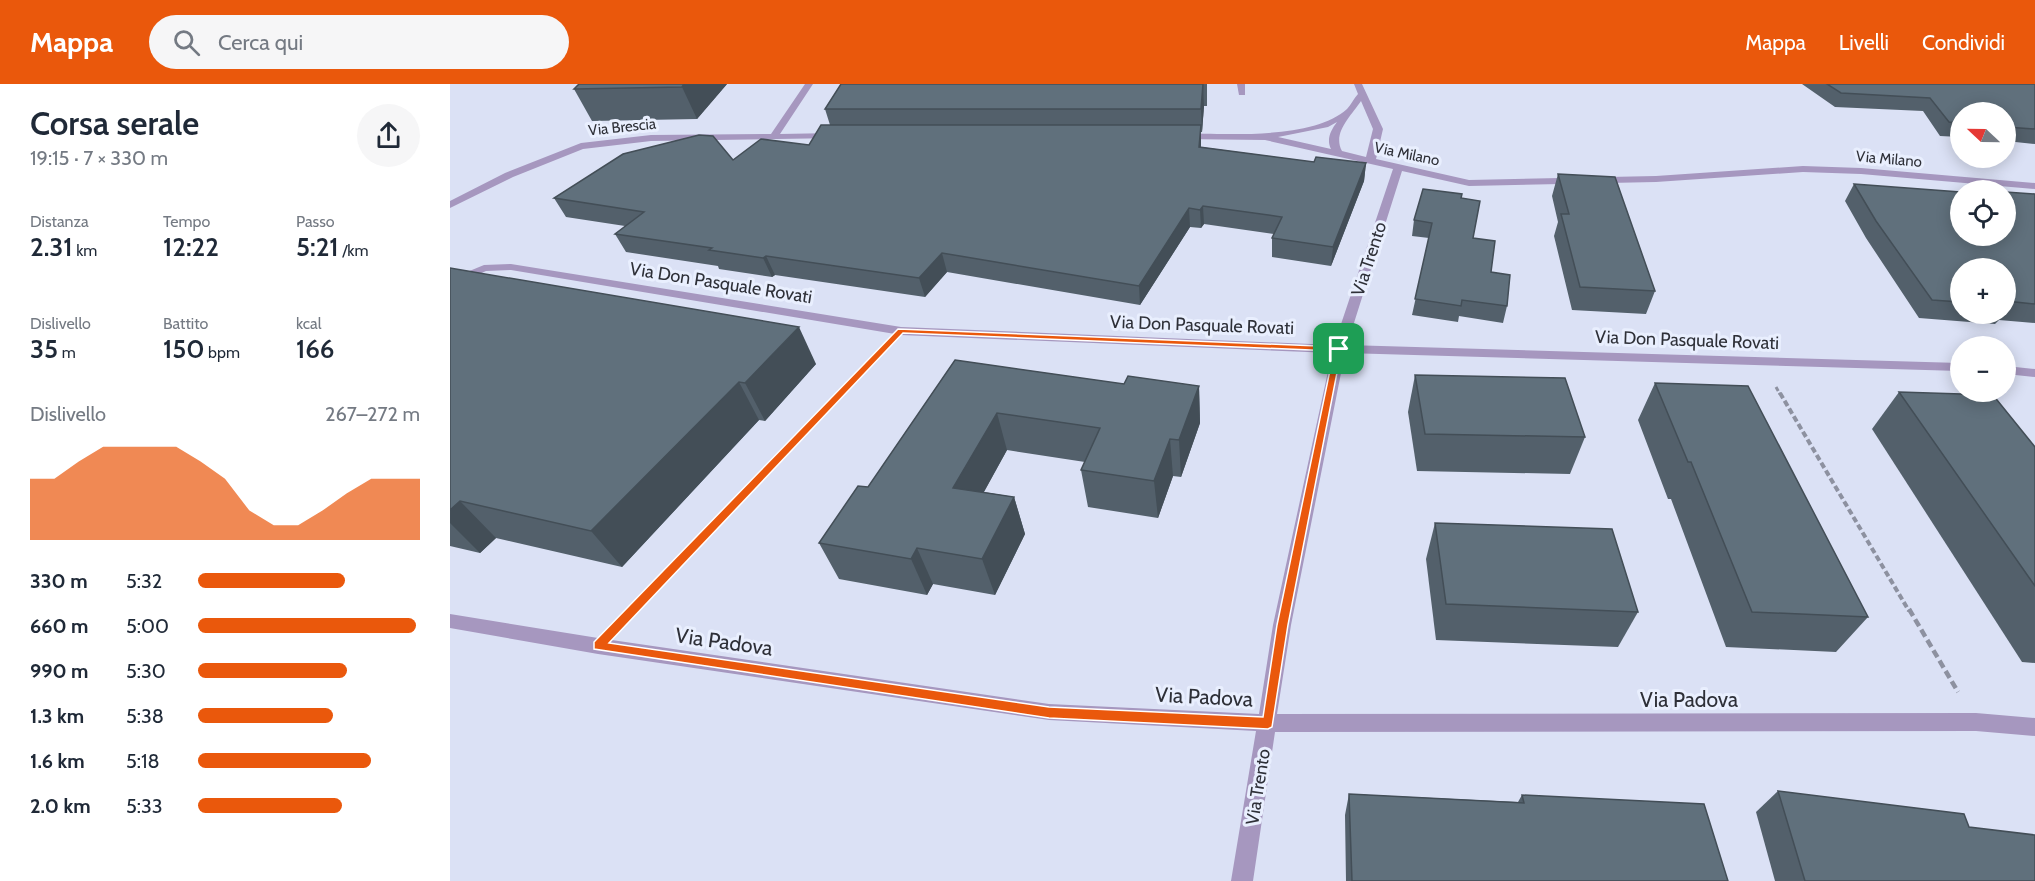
<!DOCTYPE html>
<html lang="it">
<meta charset="utf-8">
<style>
body{margin:0;font-family:Cabin,sans-serif;background:#f6f6f7;color:#1f2937;height:100vh;display:flex;flex-direction:column;font-size:22px;white-space:nowrap}
*{box-sizing:border-box;margin:0}
p{font-size:20px;color:#747a83}
.icon{flex:none;width:33px;height:33px;fill:none;stroke:currentColor;stroke-width:2;stroke-linecap:round;stroke-linejoin:round}
.map{position:relative;flex:1;overflow:hidden}
.sheet{display:flex;flex-direction:column;background:#fff;width:450px}
.sheet>*{flex:none}
.needle{width:39px;rotate:292deg}
.controls{position:absolute;left:1500px;top:18px;display:grid;gap:12px}
.controls a{display:grid;place-items:center;width:66px;height:66px;border-radius:50%;background:#fff;box-shadow:0 3px 15px #0003;font-size:30px}
.pin{position:absolute;display:grid;place-items:center;width:51px;height:51px;color:#fff;margin:-26px;border-radius:12px;box-shadow:0 3px 9px #0006}
.round{display:grid;place-items:center;flex:none;width:63px;height:63px;border-radius:32px;background:#f6f6f7}
.overview{display:flex;align-items:center;justify-content:space-between;height:102px;padding:0 30px}
h1{font-size:33px;font-weight:600;line-height:45px}
.figures{display:grid;grid-template-columns:repeat(3,1fr);gap:9px;height:102px;padding:6px 30px}
.figures div{display:grid;align-content:center}
.figures b{font-size:26px;font-weight:600}
.figures small{font-size:16px;font-weight:400}
.figures p{font-size:16px}
.chart{height:168px;padding:12px 30px}
.chart p{display:flex;justify-content:space-between}
.chart svg{width:100%;height:108px;margin-top:6px;fill:#ea580c;opacity:.7}
ul{padding:0 30px;list-style:none;font-size:20px}
li{display:grid;grid-template-columns:96px 72px 1fr;align-items:center;height:45px}
li i{height:15px;border-radius:8px;background:#ea580c}
header{display:flex;align-items:center;gap:36px;box-sizing:border-box;height:84px;padding:0 30px;background:#ea580c;color:#fff}
header strong{font-size:28px}
nav{display:flex;gap:33px;margin-inline-start:auto;font-size:21px}
.search{width:420px;height:54px;background:#f6f6f7;display:flex;align-items:center;gap:15px;box-sizing:border-box;padding:0 21px;border-radius:33px;color:#747a83;font-size:22px}
main{display:flex;flex:1;min-height:0}
.map>svg:first-child{display:block}
</style>
<header>
<strong>Mappa</strong>
<div class="search"><svg class="icon" aria-label="search" viewBox="0 0 24 24"><circle cx="10" cy="10" r="6"/><path d="M15 15l6 6"/></svg>Cerca qui</div>
<nav><a>Mappa</a><a>Livelli</a><a>Condividi</a></nav>
</header>
<main>
<section class="sheet">
<div class="overview"><div><h1>Corsa serale</h1><p>19:15 · 7 × 330 m</p></div><a class="round"><svg class="icon" aria-label="share" viewBox="0 0 24 24"><path d="M12 15V3M7 8l5-5 5 5M5 13v7h14v-7"/></svg></a></div>
<div class="figures">
<div><p>Distanza</p><b>2.31<small> km</small></b></div>
<div><p>Tempo</p><b>12:22</b></div>
<div><p>Passo</p><b>5:21<small> /km</small></b></div>
</div>
<div class="figures">
<div><p>Dislivello</p><b>35<small> m</small></b></div>
<div><p>Battito</p><b>150<small> bpm</small></b></div>
<div><p>kcal</p><b>166</b></div>
</div>
<div class="chart"><p><span>Dislivello</span>267–272 m</p>
<svg viewBox="0 0 160 44" preserveAspectRatio="none"><path d="M0 44V19L10 19L20 12L30 6L40 6L50 6L60 6L70 12L80 19L90 32L100 38L110 38L120 32L130 25L140 19L150 19L160 19V44z"/></svg>
</div>
<ul>
<li><b>330 m</b>5:32<i style="width:66%"></i></li>
<li><b>660 m</b>5:00<i style="width:98%"></i></li>
<li><b>990 m</b>5:30<i style="width:67%"></i></li>
<li><b>1.3 km</b>5:38<i style="width:61%"></i></li>
<li><b>1.6 km</b>5:18<i style="width:78%"></i></li>
<li><b>2.0 km</b>5:33<i style="width:65%"></i></li>
</ul>
</section>
<div class="map">
<svg width="1585" height="797" viewBox="0 0 1585 797">
<rect width="100%" height="100%" fill="#dbe1f5"/>
<g fill="none" stroke-linecap="round" stroke-linejoin="round">
<g stroke="#8d91a0" stroke-width="3" stroke-dasharray="4.5 2" stroke-linecap="butt">
<polyline points="1326,303 1330,310"/>
<polyline points="390,310 430,269"/>
</g>
<g stroke="#8d91a0" stroke-width="4" stroke-dasharray="6 3" stroke-linecap="butt">
<polyline points="1330,309 1459,527"/>
<polyline points="182,527 392,309"/>
</g>
<g stroke="#8d91a0" stroke-width="4.5" stroke-dasharray="8 4" stroke-linecap="butt">
<polyline points="1459,525 1508,608"/>
<polyline points="173,536 184,525"/>
</g>
<g fill="#a697bf" fill-rule="evenodd">
<polygon points="355,0 363,0 330,50 385,49 390,52 388,54 201,57 133,65 63,93 0,124 0,117 55,89 131,59 201,51 321,50"/>
<polygon points="787,0 795,0 795,11 789,11"/>
<path d="M904 0H912L933 45 926 75 1019 96 1206 92 1353 82 1411 84 1585 99V105L1411 90 1353 88 1206 98 1019 102 952 87 897 261 1510 279V287L895 269 841 541 827 630 1526 629 1585 634V652L1526 647 825 648 803 797H781L806 647 599 636 148 570 0 544V530L148 554 599 620 809 630 823 541 882 269 451 251 61 186 36 187 0 203V195L34 181 61 180 451 243 884 261 943 85 815 56 730 55 725 52 730 49C774 50 863 56 897 25 901 21 904 14 908 10ZM911 17 923 45 916 73 892 67C882 49 901 32 911 17ZM887 38C881 46 876 55 881 65L828 53 878 43Z"/>
<polygon points="1556,282 1585,285 1585,293 1556,290"/>
</g>
</g>
<g fill="#53606b" fill-rule="evenodd">
<polygon points="277,0 247,35 142,37 124,5"/>
<polygon points="391,0 757,0 757,22 754,22 752,48 751,48 751,63 864,78 916,79 914,97 881,182 822,173 822,154 824,150 754,140 751,144 740,143 690,221 497,188 475,213 325,191 322,193 269,185 268,182 176,168 165,150 175,142 116,133 104,114 283,76 359,61 380,41 375,25"/>
<polygon points="1352,0 1585,0 1585,60 1556,57 1556,28 1510,28 1510,53 1490,52 1473,27 1385,23"/>
<polygon points="1108,90 1205,207 1196,230 1122,226 1104,152 1108,138 1102,112"/>
<path d="M1404 100 1510 152 1585 110V239L1549 236 1545 240 1469 234 1416 154 1395 117ZM1510 184H1556V230H1510Z"/>
<polygon points="1011,114 1023,154 1057,222 1053,239 1009,232 1008,238 962,231 979,154 962,152 964,136"/>
<polygon points="0,184 366,280 315,337 309,336 172,483 46,454 30,469 0,462"/>
<polygon points="505,276 674,300 749,302 750,339 731,393 723,392 708,434 638,423 631,386 635,378 557,366 534,408 564,413 575,450 545,511 483,500 477,511 389,495 369,459 418,403"/>
<polygon points="965,291 1135,353 1120,390 967,387 958,328"/>
<polygon points="1205,299 1418,533 1386,568 1276,563 1221,415 1218,415 1188,336"/>
<polygon points="1449,308 1585,363 1585,579 1572,578 1422,345"/>
<polygon points="985,439 1188,528 1168,563 986,556 976,475"/>
<polygon points="1328,707 1519,743 1585,797 1325,797 1306,728"/>
<polygon points="899,710 1068,718 1072,711 1278,797 896,797 895,731"/>
</g>
<g fill="#434e57">
<polygon points="234,0 277,0 247,35 232,3"/>
<polygon points="753,0 754,22 752,48 751,25"/>
<polygon points="751,41 751,58 750,81 749,63"/>
<polygon points="916,79 914,97 881,182 883,163"/>
<polygon points="753,122 754,140 751,144 750,126"/>
<polygon points="739,124 740,143 690,221 689,202"/>
<polygon points="492,169 497,188 475,213 469,194"/>
<polygon points="316,172 325,191 322,193 313,174"/>
<polygon points="349,243 366,280 315,337 295,299"/>
<polygon points="289,298 309,336 172,483 141,447"/>
<polygon points="749,302 750,339 731,393 729,356"/>
<polygon points="547,329 557,366 516,440 503,404"/>
<polygon points="720,355 723,392 708,434 704,397"/>
<polygon points="564,413 575,450 545,511 532,475"/>
<polygon points="10,417 46,454 30,469 0,439 0,426"/>
<polygon points="467,464 483,500 477,511 461,475"/>
</g>
<g fill="#60707c" stroke="#434e57" stroke-width="1.5">
<polygon points="129,0 234,0 232,3 124,5"/>
<polygon points="391,0 753,0 751,25 375,25"/>
<polygon points="1377,0 1585,0 1585,45 1556,43 1556,28 1510,28 1510,39 1499,38 1480,14 1391,9"/>
<polygon points="371,41 751,41 749,63 864,78 866,73 916,79 883,163 822,154 832,133 753,122 750,126 739,124 689,202 492,169 469,194 316,172 313,174 259,166 262,164 165,150 194,128 104,114 173,70 249,51 263,52 283,76 311,55 359,61"/>
<polygon points="1108,90 1165,93 1205,207 1130,203 1111,130 1119,130"/>
<polygon points="1404,100 1510,108 1510,152 1556,152 1556,108 1585,110 1585,220 1556,217 1556,184 1510,184 1510,218 1482,216 1426,137"/>
<polygon points="973,105 1012,110 1011,114 1030,117 1023,154 1045,157 1041,188 1060,191 1057,222 1012,216 1011,222 965,215 982,139 964,136"/>
<polygon points="0,184 349,243 295,299 289,298 141,447 10,417 0,426"/>
<polygon points="505,276 674,300 678,292 749,302 729,356 720,355 704,397 631,386 650,344 547,329 503,404 564,413 532,475 467,464 461,475 369,459 408,402 418,403"/>
<polygon points="965,291 1115,294 1135,353 975,350"/>
<polygon points="1205,299 1298,302 1418,533 1302,528 1241,378 1238,378"/>
<polygon points="1449,308 1543,311 1585,363 1585,502"/>
<polygon points="985,439 1162,445 1188,528 996,520"/>
<polygon points="1328,707 1514,730 1519,743 1585,751 1585,797 1355,797"/>
<polygon points="899,710 1074,719 1072,711 1254,720 1278,797 902,797"/>
</g>
<path fill="#ea580c" stroke="#fff" stroke-width="1.5" fill-rule="evenodd" d="M448 245 892 263 838 541 822 643 818 645 599 634 144 565V558ZM453 249 884 267 827 541 813 633 599 623 159 559Z"/>
<g text-anchor="middle" stroke-width="6" stroke-linejoin="round" paint-order="stroke">
<g font-size="15" fill="#2e3038" stroke="#e9effe">
<text transform="translate(172 43) rotate(-6)" y="5">Via Brescia</text>
<text transform="translate(957 70) rotate(12)" y="5">Via Milano</text>
<text transform="translate(1439 75) rotate(5)" y="5">Via Milano</text>
</g>
<g font-size="18" fill="#2e3038" stroke="#e9effe">
<text transform="translate(919 175) rotate(-72)" y="6">Via Trento</text>
<text transform="translate(271 199) rotate(9)" y="6">Via Don Pasquale Rovati</text>
<text transform="translate(752 241) rotate(2)" y="6">Via Don Pasquale Rovati</text>
<text transform="translate(1237 256) rotate(2)" y="6">Via Don Pasquale Rovati</text>
<text transform="translate(808 703) rotate(-81)" y="6">Via Trento</text>
</g>
<g font-size="21" fill="#2e3038" stroke="#e9effe">
<text transform="translate(274 558) rotate(8)" y="7">Via Padova</text>
<text transform="translate(754 613) rotate(3)" y="7">Via Padova</text>
<text x="1239" y="623">Via Padova</text>
</g>
</g>
</svg>
<div class="controls">
<a><svg class="needle" viewBox="-14 -14 28 28"><path d="M0-13l5 13h-10z" fill="#e53935"/><path d="M0 13l5-13h-10z" fill="#747a83"/></svg></a>
<a><svg class="icon" aria-label="locate" viewBox="0 0 24 24"><circle cx="12" cy="12" r="6"/><path d="M12 2v4M12 18v4M2 12h4M18 12h4"/></svg></a>
<a>+</a>
<a>−</a>
</div>
<div class="pin" style="left:889px;top:265px;background:#1e9e55"><svg class="icon" aria-label="arrive" viewBox="0 0 24 24"><path d="M6 21V4h12l-3 4 3 4H6"/></svg></div>
</div>
</main>
